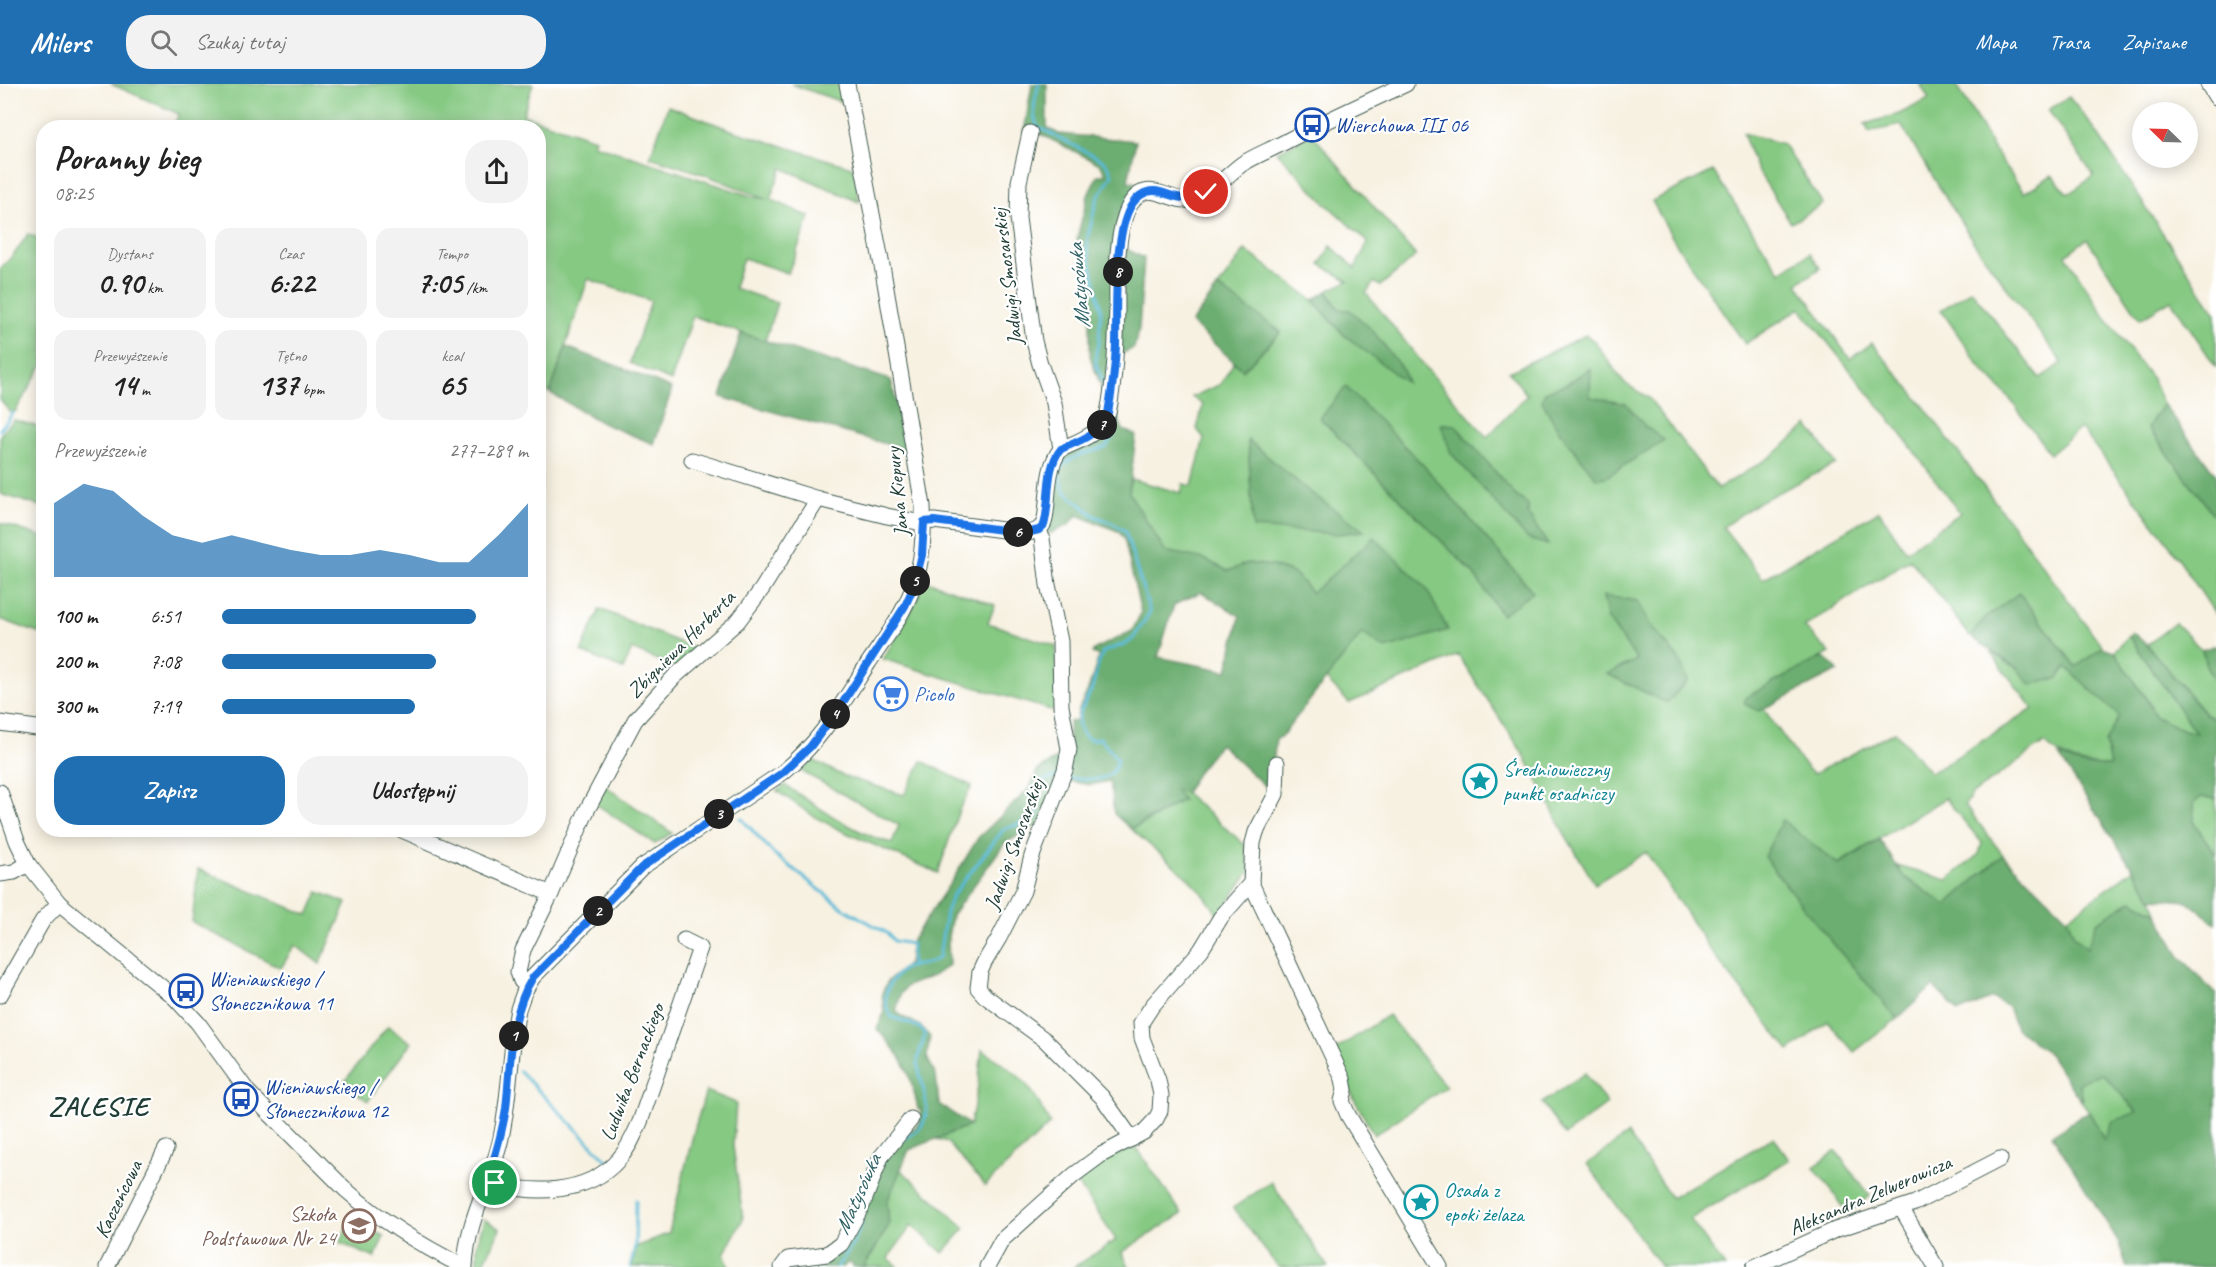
<!DOCTYPE html>
<html lang="pl">
<meta charset="utf-8">
<style>
body{margin:0;font-family:Caveat,sans-serif;background:#f2f2f2;color:#222;height:100vh;display:flex;flex-direction:column;font-size:22px;white-space:nowrap}
*{box-sizing:border-box;margin:0}
p{font-size:20px;color:#767676}
.icon{flex:none;width:33px;height:33px;fill:none;stroke:currentColor;stroke-width:2;stroke-linecap:round;stroke-linejoin:round}
.map{position:relative;flex:1;overflow:hidden}
.details{position:absolute;left:36px;top:36px;width:510px;height:717px;display:flex;flex-direction:column;background:#fff;border-radius:24px;box-shadow:0 3px 15px #0003}
.details>*{flex:none}
.needle{width:39px;rotate:293deg}
.buttons{position:absolute;left:2132px;top:18px;display:grid;gap:12px}
.buttons a{display:grid;place-items:center;width:66px;height:66px;border-radius:50%;background:#fff;box-shadow:0 3px 15px #0003;font-size:30px}
.pin{position:absolute;display:grid;place-items:center;width:51px;height:51px;color:#fff;margin:-26px;border:3px solid #fff;border-radius:50%;box-shadow:0 2px 6px #0007}
.km{position:absolute;width:30px;height:30px;margin:-15px;border-radius:50%;background:#222;color:#fff;font-size:16px;line-height:30px;text-align:center}
.round{display:grid;place-items:center;flex:none;width:63px;height:63px;border-radius:24px;background:#f2f2f2}
.summary{display:flex;align-items:center;justify-content:space-between;height:102px;padding:0 18px}
h1{font-size:33px;font-weight:700;line-height:45px}
.figures{display:grid;grid-template-columns:repeat(3,1fr);gap:9px;height:102px;padding:6px 18px}
.figures div{display:grid;align-content:center;border-radius:15px;background:#f2f2f2;text-align:center}
.figures b{font-size:30px;font-weight:700}
.figures small{font-size:16px;font-weight:400}
.figures p{font-size:16px}
.chart{height:168px;padding:12px 18px}
.chart p{display:flex;justify-content:space-between}
.chart svg{width:100%;height:108px;margin-top:6px;fill:#1f6fb2;opacity:.7}
.primary-button{display:flex;gap:12px;margin-top:auto;padding:12px 18px}
.primary-button a{flex:1;height:69px;border-radius:24px;background:#1f6fb2;color:#fff;font-size:24px;font-weight:700;line-height:69px;text-align:center}
.primary-button a+a{background:#f2f2f2;color:#222}
ul{padding:0 18px;list-style:none;font-size:20px}
li{display:grid;grid-template-columns:96px 72px 1fr;align-items:center;height:45px}
li i{height:15px;border-radius:8px;background:#1f6fb2}
header{display:flex;align-items:center;gap:36px;box-sizing:border-box;height:84px;padding:0 30px;background:#1f6fb2;color:#fff}
header strong{font-size:28px}
nav{display:flex;gap:33px;margin-inline-start:auto;font-size:21px}
.search{width:420px;height:54px;background:#f2f2f2;display:flex;align-items:center;gap:15px;box-sizing:border-box;padding:0 21px;border-radius:24px;color:#767676;font-size:22px}
.map>svg:first-child{display:block}
</style>
<header>
<strong>Milers</strong>
<div class="search"><svg class="icon" aria-label="search" viewBox="0 0 24 24"><circle cx="10" cy="10" r="6"/><path d="M15 15l6 6"/></svg>Szukaj tutaj</div>
<nav><a>Mapa</a><a>Trasa</a><a>Zapisane</a></nav>
</header>
<div class="map">
<svg width="2216" height="1183" viewBox="0 0 2216 1183">
<rect width="100%" height="100%" fill="#fff"/>
<filter id="ink" filterUnits="userSpaceOnUse"><feTurbulence type="fractalNoise" baseFrequency=".0167" numOctaves="2"/><feDisplacementMap in="SourceGraphic" scale="12" xChannelSelector="R" yChannelSelector="G"/><feConvolveMatrix kernelMatrix="1 2 1 2 8 2 1 2 1" color-interpolation-filters="sRGB"/></filter>
<filter id="wash" filterUnits="userSpaceOnUse"><feTurbulence type="fractalNoise" baseFrequency=".008" numOctaves="4" result="noise"/><feDisplacementMap in="SourceGraphic" scale="24" xChannelSelector="R" yChannelSelector="G"/><feGaussianBlur stdDeviation="1.35" result="paint"/><feColorMatrix in="noise" values="0 0 0 0 0 0 0 0 0 0 0 0 0 0 0 0 0 1.4 0 .05"/><feComposite in="paint" operator="in"/></filter>
<g filter="url(#wash)">
<rect width="100%" height="100%" fill="#f7f1e1"/>
<g fill="#86c983" stroke="#52835c" stroke-width="1.5" fill-rule="evenodd">
<polygon points="111,0 533,0 523,31 595,55 593,60 754,113 766,115 706,91 650,73 668,22 734,47 855,84 859,118 782,84 770,115 810,133 788,189 743,174 734,204 777,219 765,257 693,232 671,297 630,279 651,217 588,195 550,309 538,304 538,44 173,43 179,30"/>
<polygon points="791,0 838,0 842,18"/>
<polygon points="1920,0 1956,0 1997,70 2024,109 2052,91 2068,110 2094,92 2048,26 2069,13 2093,43 2216,230 2216,283 2171,216 2140,235 2087,155 2066,171 2103,230 2152,295 2163,320 2148,343 2216,434 2216,531 2171,463 2081,344 2050,370 2010,315 1981,284 1941,226 1971,206 2040,294 2062,279 1974,159 1901,41 1869,48 1865,40 1899,30 1929,15"/>
<polygon points="1743,49 1783,60 1823,120 1791,139 1756,84"/>
<path d="M1312 50 1416 172 1380 202 1374 198 1366 209 1428 286 1487 353 1527 311 1509 288 1586 251 1595 258 1624 299 1649 314 1718 405 1772 372 1808 341 1836 380 1759 418 1723 443 1763 495 1879 427 1906 467 1960 429 1899 347 1800 224 1745 260 1675 158 1652 117 1713 87 1780 188 1810 169 1820 184 1797 200 1850 275 1872 259 1926 325 2103 563 2076 583 2019 509 1984 535 1970 552 1910 475 1804 543 1830 569 1747 613 1759 627 1763 624 1800 676 1813 690 1895 648 1931 689 2033 625 1990 568 2017 584 2032 601 2066 582 2120 633 2105 658 2110 682C2082 682 2066 677 2044 659L1971 711 1965 721 2003 771 1946 821 1903 792 1897 782 1947 796 1979 770 1982 759 1945 714 1838 780 1782 737 1811 833 1897 935 1854 968 1828 937 1789 967 1711 867 1646 768 1595 800 1564 749 1524 671 1458 571 1349 619 1326 595 1362 549 1312 510 1295 490 1273 482 1248 479 1228 487 1204 475 1165 467 1129 409 1131 395 1181 409 1183 400 1192 402 1204 354 1197 345 1203 321 1192 313 1221 300 1234 278 1243 286 1281 248 1218 203 1245 166 1313 216 1343 250 1407 298 1339 225 1327 207 1348 197 1320 180 1331 162 1355 184 1368 158 1324 118 1277 68ZM1320 334 1390 349 1424 382 1502 531 1473 489ZM1441 340 1455 341 1516 412 1528 420V430L1547 461ZM1248 356 1306 405 1363 447 1253 444ZM1603 513 1638 517 1650 541 1678 574 1608 590 1637 576 1608 535Z"/>
<polygon points="28,150 43,156 43,280 15,328 10,328 0,316 0,185 15,169"/>
<polygon points="14,336 43,344 43,423 0,410 0,351"/>
<polygon points="0,439 43,453 43,551 0,535"/>
<polygon points="924,496 995,521 988,539 1056,562 1057,628 883,575 917,516"/>
<polygon points="600,525 700,567 678,585 632,565 623,585 581,568"/>
<polygon points="2175,539 2202,566 2206,581 2216,600 2216,636 2207,631 2147,561"/>
<polygon points="2129,552 2196,649 2183,646 2156,633 2147,616 2114,567"/>
<path d="M813 676 843 692 904 711 922 677 972 702 959 726 938 789 840 746 815 733 777 707 785 701C815 721 857 751 892 759L899 741 801 687Z"/>
<polygon points="604,701 672,749 655,760 596,720"/>
<path d="M1174 704 1185 709 1245 761 1250 787 1218 832C1201 799 1159 770 1131 745L1150 736 1182 716Z"/>
<polygon points="2201,713 2216,714 2216,771 2194,739 2194,719"/>
<polygon points="198,785 308,831 318,808 347,819 320,880 295,861 281,884 192,838"/>
<polygon points="2134,785 2152,814 2157,829 2132,816 2087,865 2074,852 2067,834"/>
<polygon points="1388,931 1446,1003 1374,1051 1354,1015 1334,967"/>
<polygon points="388,942 411,959 368,1017 343,999"/>
<path d="M982 965C993 974 1005 981 1016 990 1032 1003 1041 1023 1050 1040L985 1102 947 1058 936 1055 970 1041 978 1002Z"/>
<polygon points="1585,989 1607,1020 1565,1051 1542,1019"/>
<polygon points="2102,989 2137,1028 2104,1056 2089,1027 2078,1013 2082,1015 2078,999"/>
<polygon points="706,1007 736,1019 733,1062 743,1135 724,1170 729,1183 632,1183 636,1163 669,1149 694,1047"/>
<polygon points="1628,1050 1671,1114 1774,1053 1789,1076 1690,1135 1725,1183 1661,1183 1587,1080"/>
<polygon points="1134,1060 1182,1130 1122,1168 1129,1183 1074,1183 1116,1156 1075,1095"/>
<polygon points="1836,1067 1870,1112 1848,1129 1814,1083"/>
<polygon points="900,1085 965,1144 943,1169 912,1141 888,1174 898,1182 897,1183 864,1183 889,1141 887,1118"/>
<polygon points="1271,1098 1328,1183 1278,1183 1233,1124"/>
<polygon points="484,1135 500,1145 482,1183 477,1179 477,1160"/>
<polygon points="349,1137 384,1152 375,1174 340,1159"/>
</g>
<g fill="#6cad71" stroke="#467552" stroke-width="1.5" fill-rule="evenodd">
<polygon points="1032,0 1047,0 1047,44 1059,50 1136,57 1128,97 1144,101 1127,119 1106,316 1090,272 1090,224 1084,183 1077,154 1088,111 1098,91 1106,91 1100,80 1034,47 1032,42 1024,48"/>
<polygon points="1126,165 1144,174 1139,245 1134,264 1119,271"/>
<polygon points="1218,203 1281,248 1243,286 1191,239"/>
<polygon points="1327,207 1339,225 1350,226 1373,247 1403,286 1407,299 1343,250 1313,216"/>
<polygon points="741,249 891,296 907,366 721,313"/>
<polygon points="566,263 620,283 672,305 654,360 604,340 550,309"/>
<polygon points="1591,284 1590,313 1626,320 1645,342 1664,356 1606,393 1596,394 1557,344 1542,317 1545,308 1568,299"/>
<polygon points="1346,303 1424,382 1533,508 1502,531 1473,489 1320,334"/>
<polygon points="2163,320 2216,391 2216,434 2148,343"/>
<path d="M1118 324V333L1123 346 1136 351 1129 409 1165 467 1204 475 1228 487 1248 479 1273 482 1295 490 1312 509 1374 453 1426 504 1448 546 1385 565 1362 549 1282 652 1276 655 1270 707 1220 660 1199 686 1185 709 1175 705 1183 716 1131 745 1114 730 1110 697 1090 701 1068 697 1069 638 1077 636 1078 627 1089 604 1099 572 1092 569 1095 565 1132 547 1141 529 1124 454 1118 447 1077 431 1069 441 1047 451 1060 372 1110 336ZM1201 508 1240 532 1227 587 1158 573 1174 521Z"/>
<polygon points="1441,340 1455,341 1516,412 1528,421 1528,430 1548,461 1528,455 1451,369"/>
<polygon points="1248,356 1306,405 1364,447 1337,450 1253,444"/>
<polygon points="2019,509 2076,583 2103,563 2114,567 2147,616 2156,633 2183,646 2196,649 2129,552 2132,548 2147,561 2206,631 2216,636 2216,714 2201,713 2194,719 2194,739 2216,771 2216,840 2187,817 2152,814 2059,672 2087,682 2110,682 2105,658 2119,632 2066,583 2058,594 2031,601 2017,584 1970,552 1984,535"/>
<polygon points="1603,512 1638,517 1650,541 1678,574 1688,596 1667,619 1607,590 1637,576 1608,535"/>
<polygon points="2216,561 2216,600 2206,581 2202,566"/>
<polygon points="1822,573 1831,579 1838,587 1759,627 1744,620 1746,613"/>
<path d="M1064 670 1042 739 1005 759 952 831 948 853 949 881 933 892 907 902 901 909 896 927 901 932 919 941 930 953 927 973 936 992 939 1020 970 1041 909 1066 887 1118 889 1141 864 1183H854L849 1178 843 1183H788L841 1166 883 1075 903 1053 920 1039 921 1025H918C909 984 905 976 877 945L884 929 882 909 888 897 909 879 912 856 953 795 978 754 1030 704 1037 687Z"/>
<polygon points="1782,736 1838,780 1880,756 1903,792 1946,821 2003,771 2067,834 2074,852 2087,864 2097,838 2132,816 2157,829 2179,871 2216,911 2216,1183 2127,1183 2118,1157 2052,1051 2089,1027 2104,1056 2113,1037 2137,1028 2102,989 2079,999 2083,1015 2078,1013 2049,970 2016,944 2008,923 1992,914 1959,928 1933,902 1897,935 1811,833 1764,773"/>
</g>
<g fill="none" stroke-linecap="round" stroke-linejoin="round">
<g stroke="#58bad7" stroke-width="3">
<path d="M1039 0C1035 14 1031 31 1038 43L1102 76 1109 83 1112 91 1097 115 1088 152 1087 164 1101 225 1099 258 1096 268V281L1106 304"/>
<polyline points="0,346 13,329"/>
<path d="M1068 694C1087 695 1115 701 1117 675L1100 654C1093 656 1089 657 1084 651 1070 633 1086 620 1092 604 1096 592 1097 579 1103 568L1127 559 1133 555 1150 528 1125 447 1112 439 1095 432 1065 408 1060 397V385C1073 370 1088 369 1106 363L1115 349 1117 337"/>
<polyline points="741,734 774,770 843,824 887,849 894,857 912,860 911,883"/>
<polyline points="519,987 609,1078"/>
<path d="M904 1055C909 1051 916 1048 920 1044 935 1028 919 997 918 978 918 969 923 960 925 950L919 943 892 933C880 917 886 900 900 888 902 886 906 883 908 883 918 880 931 881 939 873L946 828 952 812 1004 745 1035 735C1044 716 1024 698 1056 693"/>
<polyline points="630,1183 635,1162 636,1116"/>
<polyline points="837,1183 854,1159 862,1137"/>
</g>
</g>
</g>
<g filter="url(#ink)">
<g fill="none" stroke-linecap="round" stroke-linejoin="round">
<g stroke="#3f584e" stroke-width="17">
<g id="minor">
<polyline points="2208,0 2216,13"/>
<polyline points="1030,49 1019,98 1018,134 1034,257 1040,280 1054,319 1061,365"/>
<path d="M692 376 818 415 887 432 917 438 934 437 1026 449C1036 448 1043 445 1045 435 1049 413 1046 383 1061 365 1081 356 1099 351 1108 329 1115 295 1116 260 1117 225 1117 195 1115 150 1129 122 1147 89 1172 123 1195 115 1213 108 1227 91 1242 80 1255 72 1270 66 1283 59 1323 38 1365 19 1406 0"/>
<polyline points="1039,446 1042,454 1048,501 1060,557 1061,622 1069,665 1065,686 1032,772 1023,807 999,854 984,879 980,888 978,904 985,912 1045,956 1102,1013 1132,1055"/>
<polyline points="0,639 44,645"/>
<path d="M0 708 17 757 28 780 59 819 175 914 198 939 248 1008 346 1106C381 1137 422 1162 464 1183"/>
<polyline points="402,746 551,810"/>
<polyline points="0,790 14,788 28,780"/>
<polyline points="1251,799 1343,995 1345,1006 1342,1017 1348,1031 1440,1183"/>
<polyline points="527,902 521,897 518,888 523,866 551,810 587,726 635,636 674,593 738,537 762,505 818,415"/>
<polyline points="0,911 43,836 59,819"/>
<path d="M487 1097C529 1111 587 1112 619 1075 629 1064 634 1051 640 1038L700 864 684 856"/>
<polyline points="1901,1124 1936,1183"/>
<polyline points="107,1183 166,1065"/>
<path d="M465 1183C467 1133 491 1100 501 1054 510 1011 510 968 518 925L524 908 533 893 642 783 782 689C820 659 843 618 869 578 885 555 904 530 913 503 923 477 924 450 923 422L883 187 847 0"/>
<polyline points="782,1183 788,1175 827,1170 841,1160 862,1122 881,1073 911,1035"/>
<polyline points="987,1183 1002,1156 1074,1091 1101,1071 1144,1048 1156,1035 1160,1027 1161,1011 1158,996 1142,954 1141,939 1152,922 1201,866 1221,833 1251,799 1253,759 1256,748 1276,710 1277,679"/>
<polyline points="1754,1183 1835,1146 1915,1119 2000,1075"/>
</g>
</g>
<use href="#minor" stroke="#fff" stroke-width="15"/>
</g>
</g>
<g fill="none" stroke-linecap="round" stroke-linejoin="round" filter="url(#ink)">
<g stroke="#fff" stroke-width="12">
<path id="route" d="M495 1099 487 1097C495 1073 502 1050 506 1024 511 981 509 931 533 893L642 783 782 689 810 663 840 623 905 522 914 502 922 471 924 438 934 437 1026 449 1039 446 1044 441C1051 418 1044 385 1061 365 1081 356 1099 351 1108 329 1112 307 1115 284 1116 261 1117 227 1111 129 1141 111 1162 97 1175 126 1206 108"/>
</g>
<use href="#route" stroke="#1a73e8" stroke-width="8"/>
</g>
<defs>
<g id="bus-ring" transform="scale(1.725)"><circle r="9.5" fill="#fff" stroke="#1a4fb4" stroke-width="1.5"/><path d="M-5-6H5V4H4V6H2V4H-2V6H-4V4H-5ZM-3.5-4V0h7V-4ZM-3.5 1.2v1.5H-2V1.2ZM2 1.2v1.5H3.5V1.2Z" fill="#1a4fb4"/></g>
<g id="supermarket-ring" transform="scale(1.725)"><circle r="9.5" fill="#fff" stroke="#3f7fe0" stroke-width="1.5"/><path d="M-6-5.5h2.5l.6 2H6L4.5 2H-2.5L-4.4-4H-6ZM-1.5 3.2a1.3 1.3 0 1 0 .1 0ZM3 3.2a1.3 1.3 0 1 0 .1 0Z" fill="#3f7fe0"/></g>
<g id="sight-ring" transform="scale(1.725)"><circle r="9.5" fill="#fff" stroke="#0f9aa8" stroke-width="1.5"/><path d="M0-6L1.8-2.2L6-1.7L2.9 1.2L3.7 5.4L0 3.3L-3.7 5.4L-2.9 1.2L-6-1.7L-1.8-2.2Z" fill="#0f9aa8"/></g>
<g id="school-ring" transform="scale(1.725)"><circle r="9.5" fill="#fff" stroke="#8d6e63" stroke-width="1.5"/><path d="M0-5L7-2L0 1L-7-2ZM-4 1L0 2.5L4 1V4Q0 6-4 4Z" fill="#8d6e63"/></g>
</defs>
<g fill-rule="evenodd">
<use href="#bus-ring" x="1312" y="41"/>
<use href="#supermarket-ring" x="891" y="610"/>
<use href="#sight-ring" x="1480" y="697"/>
<use href="#bus-ring" x="186" y="907"/>
<use href="#bus-ring" x="241" y="1015"/>
<use href="#sight-ring" x="1421" y="1118"/>
<use href="#school-ring" x="359" y="1142"/>
</g>
<g text-anchor="middle" stroke-width="4.5" stroke-linejoin="round" paint-order="stroke">
<g font-size="21" fill="#164399" stroke="#fff" text-anchor="start">
<text x="1335" y="48">Wierchowa III 06</text>
<text x="209" y="902">Wieniawskiego /<tspan x="209" dy="24">Słonecznikowa 11</tspan></text>
<text x="264" y="1010">Wieniawskiego /<tspan x="264" dy="24">Słonecznikowa 12</tspan></text>
</g>
<g font-size="21" fill="#1f3d34" stroke="#fff">
<text transform="translate(1007 193) rotate(-97)" y="7">Jadwigi Smosarskiej</text>
<text transform="translate(897 408) rotate(-96)" y="7">Jana Kiepury</text>
<text transform="translate(681 560) rotate(-45)" y="7">Zbigniewa Herberta</text>
<text transform="translate(1014 760) rotate(-70)" y="7">Jadwigi Smosarskiej</text>
<text transform="translate(632 988) rotate(-69)" y="7">Ludwika Bernackiego</text>
<text transform="translate(1870 1111) rotate(-23)" y="7">Aleksandra Zelwerowicza</text>
<text transform="translate(118 1115) rotate(-64)" y="7">Kaczeńcowa</text>
</g>
<g font-size="21" fill="#366cbe" stroke="#fff" text-anchor="start">
<text x="914" y="617">Picolo</text>
</g>
<g font-size="21" fill="#0d838f" stroke="#fff" text-anchor="start">
<text x="1503" y="692">Średniowieczny<tspan x="1503" dy="24">punkt osadniczy</tspan></text>
<text x="1444" y="1113">Osada z<tspan x="1444" dy="24">epoki żelaza</tspan></text>
</g>
<g font-size="21" fill="#785e54" stroke="#fff" text-anchor="end">
<text x="336" y="1137">Szkoła<tspan x="336" dy="24">Podstawowa Nr 24</tspan></text>
</g>
<g font-size="22" font-style="italic" fill="#306265" stroke="#fff">
<text transform="translate(1078 202) rotate(-95)" y="8">Matysówka</text>
<text transform="translate(857 1110) rotate(-66)" y="8">Matysówka</text>
</g>
<g font-size="27" font-weight="bold" letter-spacing="1.5" fill="#1f3d34" stroke="#fff">
<text x="99" y="1031">ZALESIE</text>
</g>
</g>
</svg>
<div class="buttons">
<a><svg class="needle" viewBox="-14 -14 28 28"><path d="M0-13l5 13h-10z" fill="#e53935"/><path d="M0 13l5-13h-10z" fill="#767676"/></svg></a>
</div>
<div class="pin" style="left:495px;top:1099px;background:#1e9e55"><svg class="icon" aria-label="arrive" viewBox="0 0 24 24"><path d="M6 21V4h12l-3 4 3 4H6"/></svg></div>
<div class="pin" style="left:1206px;top:108px;background:#d93025"><svg class="icon" aria-label="check" viewBox="0 0 24 24"><path d="M5 12l5 5 9-10"/></svg></div>
<b class="km" style="left:514px;top:952px">1</b>
<b class="km" style="left:598px;top:827px">2</b>
<b class="km" style="left:719px;top:730px">3</b>
<b class="km" style="left:835px;top:630px">4</b>
<b class="km" style="left:915px;top:497px">5</b>
<b class="km" style="left:1018px;top:448px">6</b>
<b class="km" style="left:1102px;top:341px">7</b>
<b class="km" style="left:1118px;top:188px">8</b>
<section class="details">
<div class="summary"><div><h1>Poranny bieg</h1><p>08:25</p></div><a class="round"><svg class="icon" aria-label="share" viewBox="0 0 24 24"><path d="M12 15V3M7 8l5-5 5 5M5 13v7h14v-7"/></svg></a></div>
<div class="figures">
<div><p>Dystans</p><b>0.90<small> km</small></b></div>
<div><p>Czas</p><b>6:22</b></div>
<div><p>Tempo</p><b>7:05<small> /km</small></b></div>
</div>
<div class="figures">
<div><p>Przewyższenie</p><b>14<small> m</small></b></div>
<div><p>Tętno</p><b>137<small> bpm</small></b></div>
<div><p>kcal</p><b>65</b></div>
</div>
<div class="chart"><p><span>Przewyższenie</span>277–289 m</p>
<svg viewBox="0 0 160 44" preserveAspectRatio="none"><path d="M0 44V14L10 6L20 9L30 19L40 27L50 30L60 27L70 30L80 33L90 35L100 35L110 33L120 35L130 38L140 38L150 27L160 14V44z"/></svg>
</div>
<ul>
<li><b>100 m</b>6:51<i style="width:83%"></i></li>
<li><b>200 m</b>7:08<i style="width:70%"></i></li>
<li><b>300 m</b>7:19<i style="width:63%"></i></li>
</ul>
<div class="primary-button"><a>Zapisz</a><a>Udostępnij</a></div>
</section>
</div>
